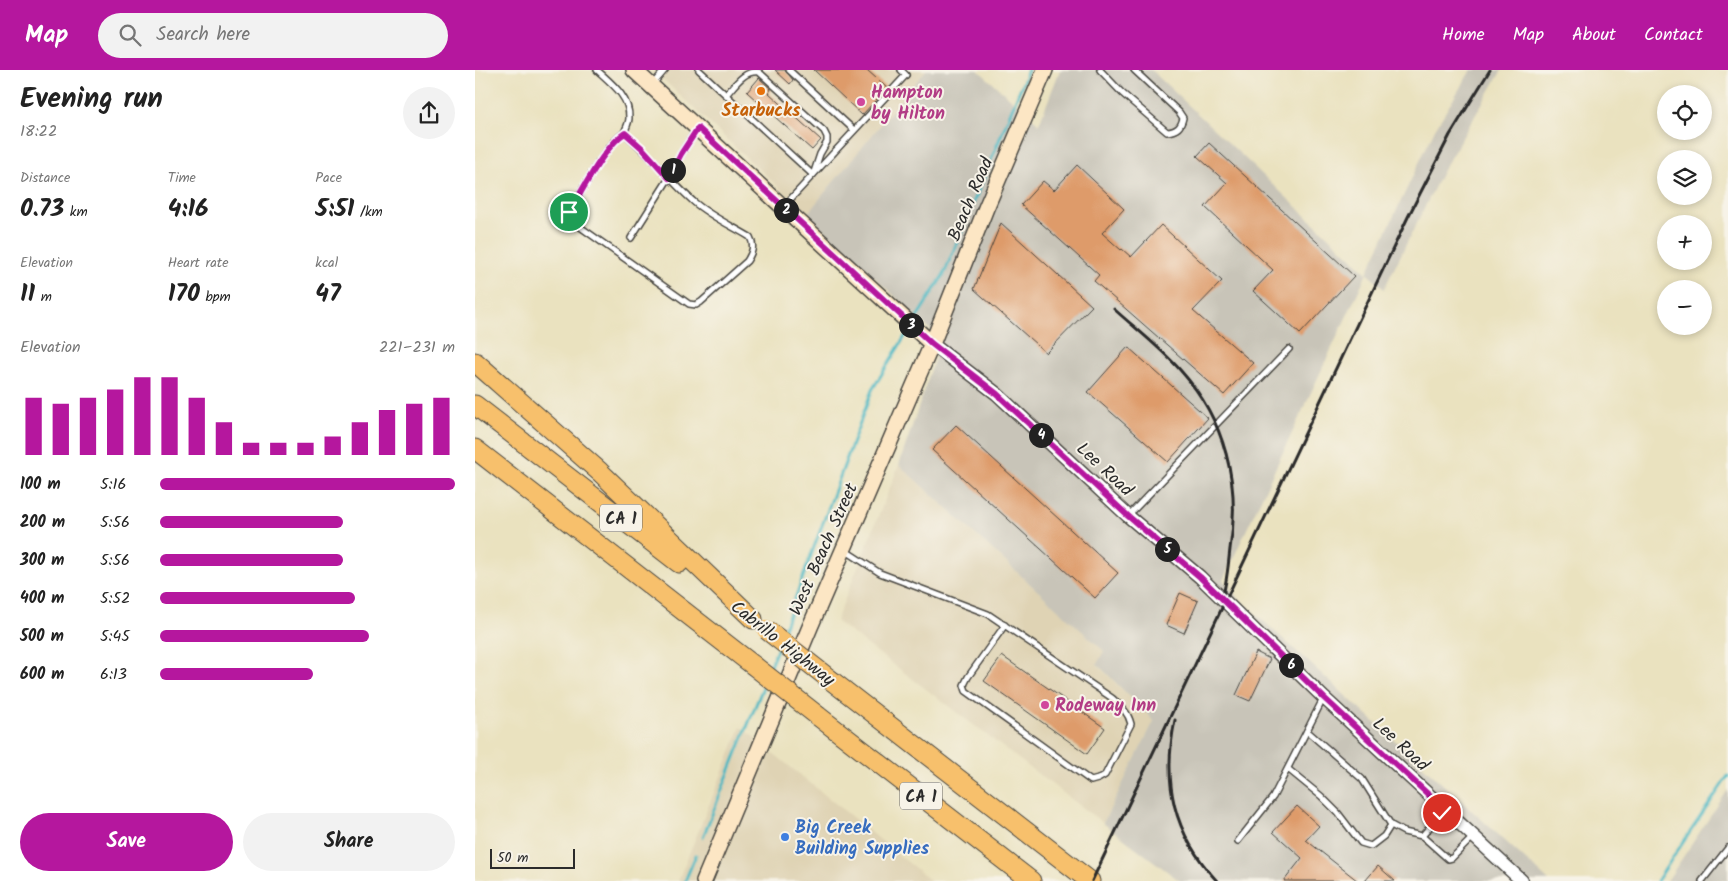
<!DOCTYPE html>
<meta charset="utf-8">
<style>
body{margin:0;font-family:Kalam,sans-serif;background:#f2f2f2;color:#222;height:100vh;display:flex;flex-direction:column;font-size:19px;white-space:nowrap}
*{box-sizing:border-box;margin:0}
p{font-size:16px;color:#767676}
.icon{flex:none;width:28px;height:28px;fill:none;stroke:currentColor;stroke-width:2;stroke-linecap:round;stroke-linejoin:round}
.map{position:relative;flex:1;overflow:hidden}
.drawer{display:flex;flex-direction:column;background:#fff;width:475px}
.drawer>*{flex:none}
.controls{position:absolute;left:1182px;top:15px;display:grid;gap:10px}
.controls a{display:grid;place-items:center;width:55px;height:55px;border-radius:50%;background:#fff;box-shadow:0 2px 8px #0003;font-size:25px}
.scale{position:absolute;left:15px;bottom:12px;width:85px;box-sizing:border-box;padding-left:5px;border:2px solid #2b2b2b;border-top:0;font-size:14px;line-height:18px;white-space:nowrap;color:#2b2b2b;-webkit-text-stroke:4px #f7f3e8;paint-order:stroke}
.pin{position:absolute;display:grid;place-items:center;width:42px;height:42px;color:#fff;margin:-21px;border:2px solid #fff;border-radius:50%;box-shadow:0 1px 5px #0007}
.km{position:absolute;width:25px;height:25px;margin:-12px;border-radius:50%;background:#222;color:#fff;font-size:14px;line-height:25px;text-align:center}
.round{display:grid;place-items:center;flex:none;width:52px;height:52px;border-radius:26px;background:#f2f2f2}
.overview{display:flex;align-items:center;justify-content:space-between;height:85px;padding:0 20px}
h1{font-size:28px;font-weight:800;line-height:38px}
.stats{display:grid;grid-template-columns:repeat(3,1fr);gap:8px;height:85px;padding:5px 20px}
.stats div{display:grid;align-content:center}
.stats b{font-size:25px;font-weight:800}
.stats small{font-size:14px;font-weight:400}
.stats p{font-size:14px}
.chart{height:140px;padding:10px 20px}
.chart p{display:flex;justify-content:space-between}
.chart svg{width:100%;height:90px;margin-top:5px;stroke:#b5179e;stroke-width:6}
.cta{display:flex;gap:10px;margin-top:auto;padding:10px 20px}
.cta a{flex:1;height:58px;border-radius:30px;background:#b5179e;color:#fff;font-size:20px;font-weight:800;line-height:58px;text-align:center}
.cta a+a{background:#f2f2f2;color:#222}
ul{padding:0 20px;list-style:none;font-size:16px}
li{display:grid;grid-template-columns:80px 60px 1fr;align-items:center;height:38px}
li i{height:12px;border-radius:6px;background:#b5179e}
header{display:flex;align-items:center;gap:30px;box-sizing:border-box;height:70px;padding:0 25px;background:#b5179e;color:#fff}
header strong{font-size:24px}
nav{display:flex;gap:28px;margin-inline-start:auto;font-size:18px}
.search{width:350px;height:45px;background:#f2f2f2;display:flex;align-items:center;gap:12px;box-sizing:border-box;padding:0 18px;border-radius:28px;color:#767676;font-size:19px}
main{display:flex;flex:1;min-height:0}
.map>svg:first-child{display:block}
</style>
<header>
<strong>Map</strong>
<div class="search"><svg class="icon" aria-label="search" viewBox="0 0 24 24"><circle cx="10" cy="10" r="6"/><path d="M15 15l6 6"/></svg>Search here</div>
<nav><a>Home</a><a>Map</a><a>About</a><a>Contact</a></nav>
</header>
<main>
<section class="drawer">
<div class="overview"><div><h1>Evening run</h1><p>18:22</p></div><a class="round"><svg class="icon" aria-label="share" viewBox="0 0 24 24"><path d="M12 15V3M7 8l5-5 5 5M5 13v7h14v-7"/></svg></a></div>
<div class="stats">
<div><p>Distance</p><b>0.73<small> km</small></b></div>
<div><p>Time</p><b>4:16</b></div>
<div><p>Pace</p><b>5:51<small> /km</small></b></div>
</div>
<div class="stats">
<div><p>Elevation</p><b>11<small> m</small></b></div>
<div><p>Heart rate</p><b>170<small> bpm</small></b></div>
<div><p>kcal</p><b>47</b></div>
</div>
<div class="chart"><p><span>Elevation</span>221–231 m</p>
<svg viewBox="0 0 160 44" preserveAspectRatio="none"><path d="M5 44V16M15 44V19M25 44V16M35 44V12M45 44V6M55 44V6M65 44V16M75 44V28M85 44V38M95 44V38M105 44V38M115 44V35M125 44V28M135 44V22M145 44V19M155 44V16"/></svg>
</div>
<ul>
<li><b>100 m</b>5:16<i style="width:100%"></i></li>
<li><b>200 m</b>5:56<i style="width:62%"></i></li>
<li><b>300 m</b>5:56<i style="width:62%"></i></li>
<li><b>400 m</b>5:52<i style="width:66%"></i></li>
<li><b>500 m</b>5:45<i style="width:71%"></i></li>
<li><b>600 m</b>6:13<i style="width:52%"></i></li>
</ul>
<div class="cta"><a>Save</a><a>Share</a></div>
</section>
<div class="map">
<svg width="1253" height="811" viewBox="0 0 1253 811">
<rect width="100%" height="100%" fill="#f7f3e8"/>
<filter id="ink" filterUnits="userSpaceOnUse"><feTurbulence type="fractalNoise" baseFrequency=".02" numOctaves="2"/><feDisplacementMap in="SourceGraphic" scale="10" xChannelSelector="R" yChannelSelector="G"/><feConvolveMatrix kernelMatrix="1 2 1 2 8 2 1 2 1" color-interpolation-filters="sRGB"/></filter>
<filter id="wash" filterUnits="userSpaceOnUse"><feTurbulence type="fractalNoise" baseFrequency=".0096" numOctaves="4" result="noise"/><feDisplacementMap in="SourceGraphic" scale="20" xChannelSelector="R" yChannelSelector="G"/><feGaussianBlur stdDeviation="1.12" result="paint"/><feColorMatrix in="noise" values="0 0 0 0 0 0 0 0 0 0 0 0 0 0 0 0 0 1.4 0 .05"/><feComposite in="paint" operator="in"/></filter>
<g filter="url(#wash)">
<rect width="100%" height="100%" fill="#eae2bf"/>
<g fill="#dfd3b4">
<polygon points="178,0 451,0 332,144"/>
<polygon points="424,395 629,581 622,595 679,651 628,753 361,551"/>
<polygon points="266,657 456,811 203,811"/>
</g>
<g fill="#c8c4b8">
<polygon points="451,0 503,0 564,54 585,0 676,0 892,203 960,59 996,0 1027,0 968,100 909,219 892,203 748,510 762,527 1074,811 705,811 628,753 679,651 622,594 629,581 424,395 466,270 332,144"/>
<polygon points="1253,720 1253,811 1192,811"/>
</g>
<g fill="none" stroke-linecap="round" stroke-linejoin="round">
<g stroke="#49b7c2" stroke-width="3">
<polyline points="439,252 469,204 553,0"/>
<polyline points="307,564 397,320 434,260"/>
<polyline points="294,599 303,577"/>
<polyline points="228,767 290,612"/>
<polyline points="210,811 221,785"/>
<polyline points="1182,811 1253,706"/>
</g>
</g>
<g id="blocks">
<g fill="#de9b6a">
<polygon points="300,0 310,0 318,10 315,14"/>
<polygon points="339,0 392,0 412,18 387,45"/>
<polygon points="284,8 296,19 294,23 346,70 337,80 272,22"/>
<polygon points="734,73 879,206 825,264 778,221 798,200 730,137 752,113 722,86"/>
<polygon points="602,95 649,139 627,163 646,180 647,179 656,187 686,155 747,211 718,241 778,293 749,325 619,211 624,205 546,135 568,111 579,120"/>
<polygon points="526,153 617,236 571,283 499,219"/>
<polygon points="653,277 733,348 693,392 613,322"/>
<polygon points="481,355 643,503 620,528 457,380"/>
<polygon points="705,523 723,531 709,563 691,555"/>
<polygon points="781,582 795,589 775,631 761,625"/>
<polygon points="527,586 630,658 612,684 509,611"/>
<polygon points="822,736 844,756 831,770 883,811 809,811 827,788 798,762"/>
<polygon points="903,796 920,811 890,811"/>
</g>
</g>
</g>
<g filter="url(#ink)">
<use href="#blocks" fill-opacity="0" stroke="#484641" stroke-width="1"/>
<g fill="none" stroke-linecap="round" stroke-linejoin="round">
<g stroke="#484641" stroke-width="8">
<g id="service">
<path d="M122 0C136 13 155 27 154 48 154 53 151 58 149 63"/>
<path d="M224 0 251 25 338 105 345 84 352 72V67L349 61 284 2C269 0 260 15 251 25"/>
<polyline points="314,0 379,60"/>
<path d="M625 0 647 23 692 62C702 61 706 57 708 48L704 42 659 0"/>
<polyline points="177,15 190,0"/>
<path d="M149 63C175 84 194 110 219 132 235 146 257 156 275 167 280 176 277 183 272 191L226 232 221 235 214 234 101 154 94 146V142C107 122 130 75 149 63Z"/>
<polyline points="310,135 431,5 426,0"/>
<polyline points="156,168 194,108 206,84 222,59"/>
<polyline points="653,446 814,279"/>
<path d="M371 481 405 503 513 544 637 628C646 636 653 642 656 654L630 705 623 709 616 711 491 621 489 615 493 607 530 555"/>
<polyline points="832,661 887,709 916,755 929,762 947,766 970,740"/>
<polyline points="813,699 846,726 863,743 886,773 896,776 909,766 916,755"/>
<polyline points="947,766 973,789 977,788 998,767"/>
<polyline points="763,771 798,727 848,629"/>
<polyline points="1227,811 1253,778"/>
</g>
</g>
<g stroke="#484641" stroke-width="15">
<polyline id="tertiary" points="457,274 522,324 653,446 725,507 849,628 1047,811"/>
</g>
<g stroke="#484641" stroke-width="18">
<g id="secondary">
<polyline points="159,0 457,274"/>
<polyline points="229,811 335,557 457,274 511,138 570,0"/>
</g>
</g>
<g stroke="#484641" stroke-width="21">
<g id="motorway">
<polyline points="0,292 125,402 278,549"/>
<polyline points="0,335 204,493"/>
<polyline points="0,379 278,595"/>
<polyline points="357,611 615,811"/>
<polyline points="343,646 556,811"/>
</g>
</g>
<use href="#service" stroke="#fff" stroke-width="5"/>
<use href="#tertiary" stroke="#fff" stroke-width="12"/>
<use href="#secondary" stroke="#fce6c4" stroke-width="15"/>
<use href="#motorway" stroke="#f7c06c" stroke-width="19"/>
<g stroke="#2b2b2b" stroke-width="3">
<path d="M639 239C661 259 686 278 706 301 750 350 766 414 755 479 753 496 752 515 746 531"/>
<path d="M700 650C687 713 698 763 742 811"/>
<polyline points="617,811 933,147 975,65 1015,0"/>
</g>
<g stroke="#484641" stroke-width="21" stroke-linecap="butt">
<g id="motorway-bridge">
<polyline points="292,560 357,611"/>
<polyline points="278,595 343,646"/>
</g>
</g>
<use href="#motorway-bridge" stroke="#f7c06c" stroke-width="19"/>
</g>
</g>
<g fill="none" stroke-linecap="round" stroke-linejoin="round" filter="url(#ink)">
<g stroke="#fff" stroke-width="10">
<path id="route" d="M94 142C107 122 130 75 150 63L167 78 194 108 206 84 223 58 457 274 522 324 653 446 725 507 849 628 970 740 967 743"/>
</g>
<use href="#route" stroke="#b5179e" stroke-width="6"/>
</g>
<circle fill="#e8710a" stroke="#f7f3e8" stroke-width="2" cx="286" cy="21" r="5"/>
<g fill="#d1479c" stroke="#f7f3e8" stroke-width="2">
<circle cx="386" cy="32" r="5"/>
<circle cx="570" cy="635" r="5"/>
</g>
<circle fill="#3f7fe0" stroke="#f7f3e8" stroke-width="2" cx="310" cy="767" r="5"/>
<g text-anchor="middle" stroke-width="4" stroke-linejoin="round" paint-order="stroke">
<g fill="#f7f3e8" stroke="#686764" stroke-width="1">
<rect x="125" y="434.5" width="42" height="27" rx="4"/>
<rect x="425" y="712.5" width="42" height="27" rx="4"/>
</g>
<g font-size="16" font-weight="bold" fill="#2b2b2b">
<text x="146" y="454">CA 1</text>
<text x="446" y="732">CA 1</text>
</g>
<g font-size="18" font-weight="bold" fill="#b23c85" stroke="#f7f3e8" text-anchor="start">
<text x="396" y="28">Hampton<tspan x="396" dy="21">by Hilton</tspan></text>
<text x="580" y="641">Rodeway Inn</text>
</g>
<g font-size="18" font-weight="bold" fill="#c56008" stroke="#f7f3e8">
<text x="286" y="46">Starbucks</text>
</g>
<g font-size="18" fill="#2b2b2b" stroke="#f7f3e8">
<text transform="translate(495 129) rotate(-67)" y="6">Beach Road</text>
<text transform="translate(630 399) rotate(43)" y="6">Lee Road</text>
<text transform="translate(348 479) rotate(-66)" y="6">West Beach Street</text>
<text transform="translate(308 573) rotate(38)" y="6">Cabrillo Highway</text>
<text transform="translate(926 674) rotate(43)" y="6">Lee Road</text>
</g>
<g font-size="18" font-weight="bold" fill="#366cbe" stroke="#f7f3e8" text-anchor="start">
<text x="320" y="763">Big Creek<tspan x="320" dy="21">Building Supplies</tspan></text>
</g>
</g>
</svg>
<div class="controls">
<a><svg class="icon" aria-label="locate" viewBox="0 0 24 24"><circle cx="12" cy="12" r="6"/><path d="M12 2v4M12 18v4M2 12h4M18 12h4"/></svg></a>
<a><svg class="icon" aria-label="layers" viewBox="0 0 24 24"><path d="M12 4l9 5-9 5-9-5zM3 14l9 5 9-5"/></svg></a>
<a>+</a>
<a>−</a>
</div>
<div class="scale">50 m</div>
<div class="pin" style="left:94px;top:142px;background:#1e9e55"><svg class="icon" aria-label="arrive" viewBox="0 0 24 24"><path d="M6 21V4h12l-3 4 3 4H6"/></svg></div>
<div class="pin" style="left:967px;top:743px;background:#d93025"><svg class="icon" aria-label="check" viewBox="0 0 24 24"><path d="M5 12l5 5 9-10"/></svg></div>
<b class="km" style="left:198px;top:100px">1</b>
<b class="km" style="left:311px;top:140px">2</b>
<b class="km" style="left:436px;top:255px">3</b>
<b class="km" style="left:566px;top:365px">4</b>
<b class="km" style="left:692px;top:479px">5</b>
<b class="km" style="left:816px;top:595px">6</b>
</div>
</main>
